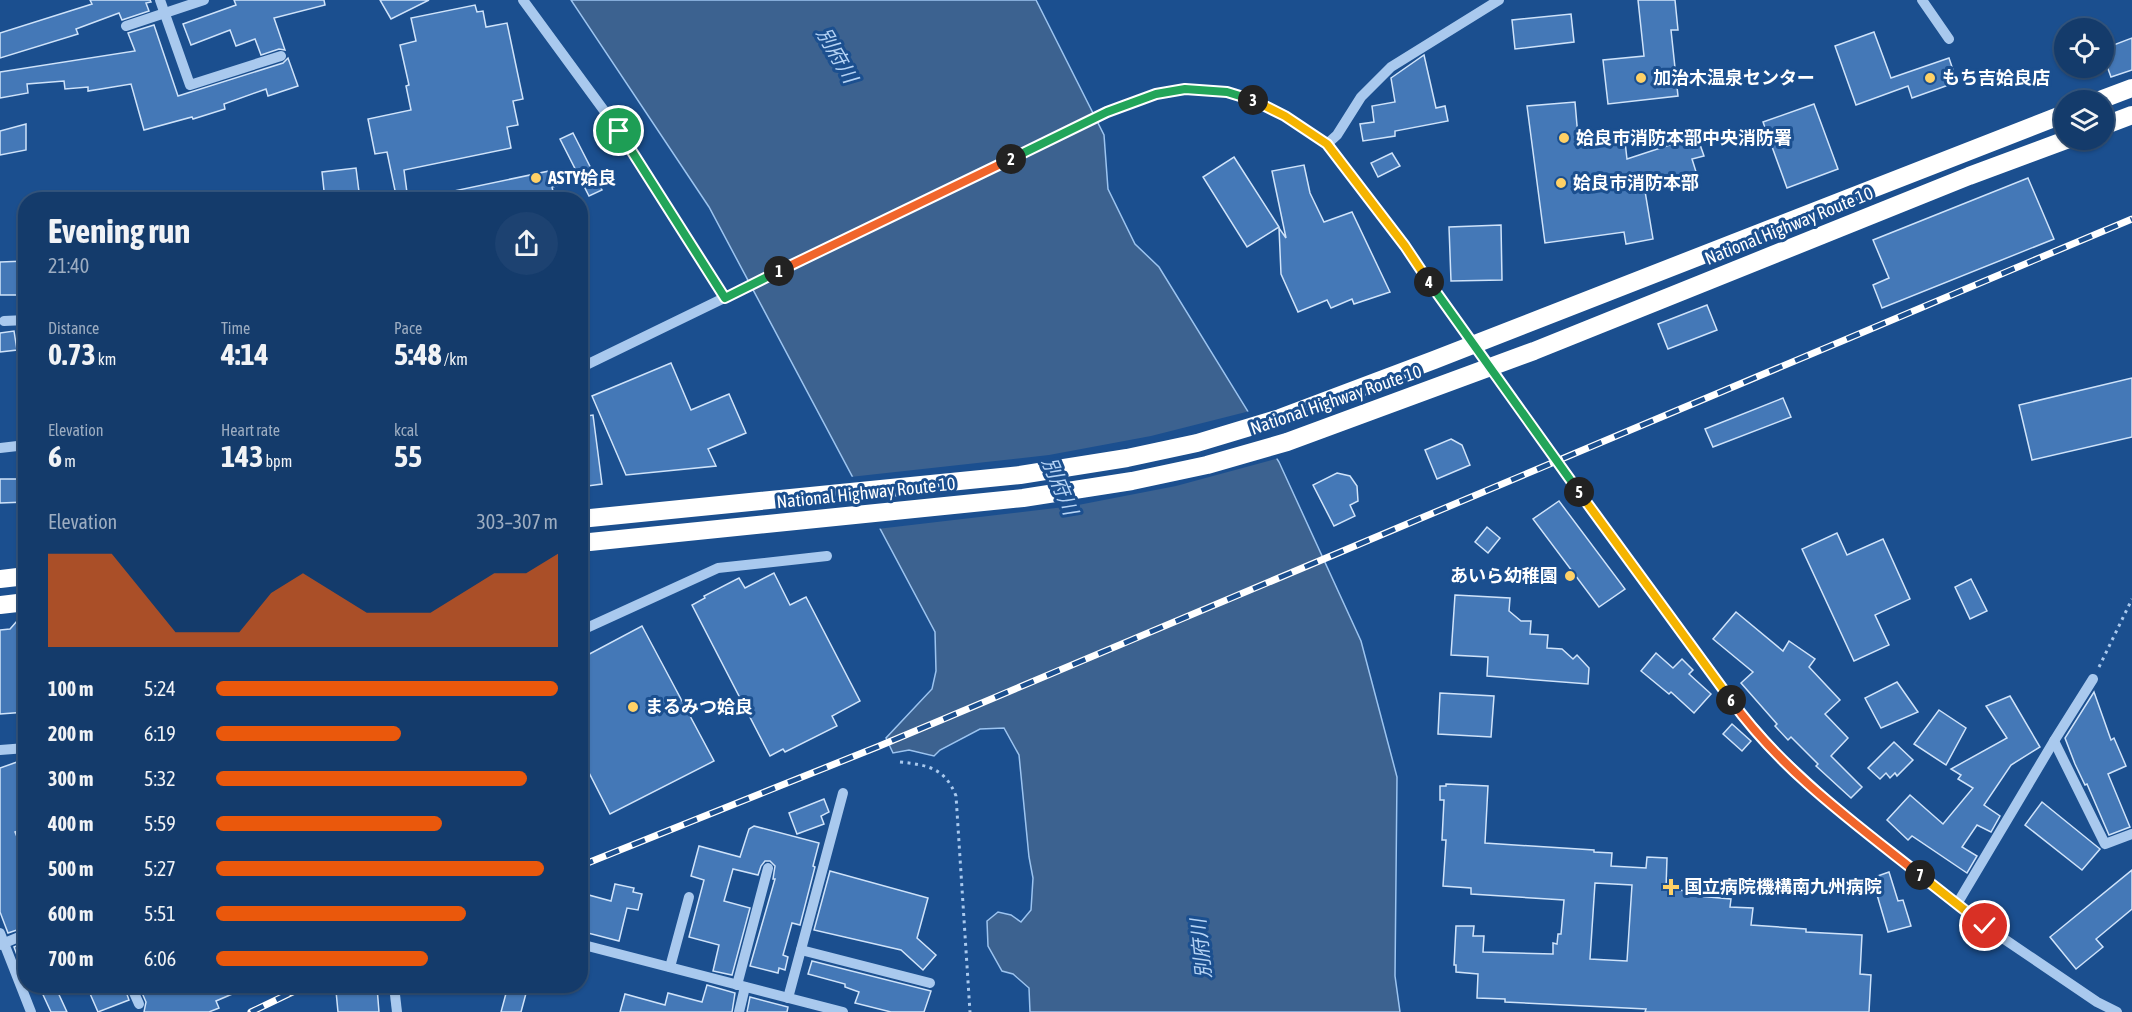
<!DOCTYPE html>
<meta charset="utf-8">
<style>
body{margin:0;font-family:"Asap Condensed","Noto Sans JP",sans-serif;background:#1d4271;color:#f1f3f6;height:100vh;display:flex;flex-direction:column;font-size:22px;white-space:nowrap}
*{box-sizing:border-box;margin:0}
p{font-size:20px;color:#9dadc1}
.icon{flex:none;width:33px;height:33px;fill:none;stroke:currentColor;stroke-width:2;stroke-linecap:round;stroke-linejoin:round}
.map{position:relative;flex:1;overflow:hidden}
.drawer{position:absolute;left:18px;top:192px;width:570px;height:801px;display:flex;flex-direction:column;background:#143b6b;border-radius:24px;box-shadow:0 2px 4px #0004,0 0 0 2px #33557e}
.drawer>*{flex:none}
.buttons{position:absolute;left:2054px;top:18px;display:grid;gap:12px}
.buttons a{display:grid;place-items:center;width:60px;height:60px;border-radius:50%;background:#143b6b;box-shadow:0 2px 4px #0004,0 0 0 2px #33557e;font-size:30px}
.pin{position:absolute;display:grid;place-items:center;width:51px;height:51px;color:#fff;margin:-26px;border:3px solid #fff;border-radius:50%;box-shadow:0 2px 6px #0007}
.km{position:absolute;width:30px;height:30px;margin:-15px;border-radius:50%;background:#222;color:#fff;font-size:16px;line-height:30px;text-align:center}
.round{display:grid;place-items:center;flex:none;width:63px;height:63px;border-radius:32px;background:#1d4271}
.overview{display:flex;align-items:center;justify-content:space-between;height:102px;padding:0 30px}
h1{font-size:33px;font-weight:700;line-height:45px}
.stats{display:grid;grid-template-columns:repeat(3,1fr);gap:9px;height:102px;padding:6px 30px}
.stats div{display:grid;align-content:center}
.stats b{font-size:30px;font-weight:700}
.stats small{font-size:16px;font-weight:400}
.stats p{font-size:16px}
.chart{height:168px;padding:12px 30px}
.chart p{display:flex;justify-content:space-between}
.chart svg{width:100%;height:108px;margin-top:6px;fill:#ea580c;opacity:.7}
ul{padding:0 30px;list-style:none;font-size:20px}
li{display:grid;grid-template-columns:96px 72px 1fr;align-items:center;height:45px}
li i{height:15px;border-radius:8px;background:#ea580c}
.map>svg:first-child{display:block}
</style>
<div class="map">
<svg width="2132" height="1012" viewBox="0 0 2132 1012">
<rect width="100%" height="100%" fill="#1b4f8f"/>
<polygon fill="#3c6290" stroke="#9cc4f0" stroke-width="1.5" points="571,0 1036,0 1104,135 1108,189 1135,244 1159,267 1279,462 1361,641 1397,777 1395,976 1400,1012 1030,1012 1029,988 1013,974 1002,971 988,946 987,921 998,912 1011,915 1021,922 1031,910 1033,878 1029,857 1019,755 1004,728 980,729 940,750 934,756 909,750 893,753 886,738 932,689 936,671 935,632 709,207"/>
<polygon fill="#1b4f8f" points="1250,411 1279,458 1176,486 1073,506 877,529 850,477 1049,455 1151,436"/>
<g fill="#4478b7" stroke="#cfe3fa" stroke-width="1.5" fill-rule="evenodd">
<polygon points="90,0 150,0 151,2 146,3 149,11 122,20 119,13 76,29 78,34 0,58 0,33 92,4"/>
<polygon points="234,0 324,0 325,5 274,18 285,50 279,49 261,55 255,39 236,46 230,30 191,45 183,24 236,5"/>
<polygon points="380,0 429,0 391,19"/>
<polygon points="1638,0 1675,0 1678,30 1671,30 1678,96 1608,104 1603,60 1644,56"/>
<polygon points="475,5 477,12 483,11 486,27 507,23 523,99 513,101 518,125 507,127 511,148 404,170 408,200 397,200 387,152 375,154 368,119 411,110 406,86 409,85 400,45 416,41 411,18"/>
<polygon points="1571,14 1574,42 1515,49 1512,20"/>
<polygon points="154,25 178,96 283,63 288,58 298,86 268,96 266,89 224,104 225,109 193,119 192,117 144,130 131,84 88,91 88,87 65,89 64,81 27,84 28,93 0,98 0,72 135,51 128,33"/>
<polygon points="1874,32 1891,78 1949,58 1957,82 1912,98 1908,86 1856,105 1835,46"/>
<polygon points="2132,38 2132,70 2111,77 2103,55 2103,49"/>
<polygon points="1424,55 1436,108 1445,106 1448,121 1395,131 1395,136 1363,141 1360,124 1374,122 1372,106 1395,102 1391,78"/>
<polygon points="1575,102 1578,137 1624,133 1627,159 1697,136 1704,156 1692,159 1697,175 1645,191 1653,239 1626,244 1624,232 1545,243 1527,106"/>
<polygon points="1814,104 1838,169 1787,188 1763,122"/>
<polygon points="26,124 26,150 0,155 0,131"/>
<polygon points="573,133 602,190 589,196 560,139"/>
<polygon points="1392,153 1400,166 1378,177 1371,163"/>
<polygon points="1234,157 1279,227 1247,247 1203,177"/>
<polygon points="1304,165 1310,193 1324,222 1352,212 1390,292 1354,304 1352,299 1331,308 1327,300 1298,312 1281,274 1279,228 1286,238 1272,171"/>
<polygon points="356,168 360,200 325,200 322,172"/>
<polygon points="554,170 557,186 552,187 555,200 444,200 444,193"/>
<polygon points="2028,178 2054,239 1882,308 1873,285 1889,278 1873,240"/>
<polygon points="1501,225 1502,280 1451,281 1449,227"/>
<polygon points="26,261 26,295 0,295 0,262"/>
<polygon points="1707,305 1717,330 1668,349 1658,324"/>
<polygon points="14,331 17,350 0,352 0,333"/>
<polygon points="671,363 691,410 729,394 746,433 708,449 716,466 626,475 592,396"/>
<polygon points="2132,378 2132,437 2032,460 2019,405"/>
<polygon points="1783,398 1791,417 1713,447 1705,429"/>
<polygon points="593,415 602,484 580,487 580,417"/>
<polygon points="1451,439 1462,445 1470,465 1437,479 1425,450"/>
<polygon points="1337,473 1350,476 1357,486 1358,501 1350,505 1355,516 1334,526 1313,485"/>
<polygon points="0,479 26,479 26,502 0,503"/>
<polygon points="1559,501 1625,589 1599,607 1533,519"/>
<polygon points="1487,527 1500,538 1488,553 1475,542"/>
<polygon points="1837,533 1847,555 1883,539 1910,599 1875,615 1889,645 1854,661 1802,549"/>
<polygon points="774,573 790,605 806,597 860,701 832,716 837,726 785,752 783,749 770,756 692,605 705,598 704,596 739,578 745,588"/>
<polygon points="1971,579 1987,611 1970,619 1955,587"/>
<polygon points="1455,595 1510,598 1509,611 1521,621 1531,621 1530,634 1548,635 1547,648 1562,649 1573,659 1577,655 1589,668 1588,684 1487,676 1488,657 1451,655"/>
<polygon points="1736,612 1783,651 1789,641 1815,659 1809,667 1840,700 1825,714 1848,738 1831,756 1862,787 1851,798 1816,766 1818,764 1791,737 1788,740 1775,726 1777,724 1741,683 1753,672 1713,639"/>
<polygon points="17,621 26,628 26,712 0,714 0,630 10,629"/>
<polygon points="642,626 714,761 610,814 580,755 580,659"/>
<polygon points="1656,653 1673,668 1682,659 1693,670 1689,674 1711,694 1694,713 1671,692 1669,694 1641,671"/>
<polygon points="1897,682 1918,712 1881,728 1865,698"/>
<polygon points="2094,692 2111,740 2114,738 2126,766 2108,774 2130,827 2109,835 2087,784 2085,785 2075,764 2065,738"/>
<polygon points="1440,693 1494,696 1491,737 1438,734"/>
<polygon points="2010,696 2040,747 2011,765 1984,805 2000,816 1991,832 1977,825 1962,847 1977,856 1967,873 1912,836 1908,840 1887,820 1910,795 1943,824 1973,788 1958,779 1961,775 1951,769 2007,738 1986,706"/>
<polygon points="1939,710 1966,728 1946,765 1914,744"/>
<polygon points="1732,724 1751,741 1742,751 1723,734"/>
<polygon points="1894,742 1913,760 1897,776 1895,773 1890,778 1886,773 1880,779 1868,768"/>
<polygon points="17,762 26,785 26,828 15,832 26,859 26,861 17,865 26,888 26,927 8,933 0,912 0,768"/>
<path d="M1446 784 1488 786 1485 843 1594 850V852L1612 853 1611 866 1646 868 1647 857 1667 858 1666 889 1698 892V896L1731 899 1730 907 1753 908 1751 925 1806 929V932L1862 935 1860 974 1871 975 1869 1012H1645L1646 1009 1505 1002V999L1477 998 1478 974 1456 972V965H1454L1456 926H1474L1473 936H1484L1483 952 1553 954V943L1557 944 1558 934H1561L1564 900 1471 894V888L1443 886 1446 840H1442L1444 800H1440V786H1446ZM1595 883 1632 885 1627 961 1590 959Z"/>
<polygon points="824,799 829,812 821,816 824,824 797,834 789,813"/>
<polygon points="2042,802 2100,849 2082,870 2025,825"/>
<polygon points="754,826 819,843 813,866 815,867 800,925 792,923 783,955 788,957 785,970 779,968 778,973 750,966 775,879 773,879 775,866 770,861 765,861 761,866 758,875 733,869 724,901 750,908 732,975 713,971 719,945 689,937 704,880 691,876 699,846 740,857 749,829"/>
<polygon points="2132,870 2132,909 2096,939 2103,947 2076,969 2050,937"/>
<polygon points="830,871 928,898 917,938 936,955 923,970 901,950 814,930"/>
<polygon points="1889,872 1898,901 1903,900 1911,926 1888,932 1872,878"/>
<polygon points="615,884 634,888 633,892 642,894 638,910 627,908 619,941 580,931 580,910 585,894 611,901"/>
<polygon points="26,942 26,976 25,976 14,947"/>
<polygon points="812,961 931,991 924,1012 891,1012 855,1003 859,992 845,987 845,984 808,974"/>
<polygon points="707,985 735,993 732,1012 620,1012 625,994 665,1005 668,993 702,1002"/>
<polygon points="39,986 55,986 67,1012 51,1012"/>
<polygon points="97,986 124,986 129,1000 98,1012 88,989"/>
<polygon points="139,986 251,986 216,1001 219,1008 209,1012 144,1012 146,1002"/>
<polygon points="508,986 528,986 521,1012 501,1012"/>
<polygon points="377,987 379,1012 338,1012 336,991"/>
<polygon points="750,997 788,1007 787,1012 747,1012"/>
</g>
<g fill="none" stroke-linecap="round" stroke-linejoin="round">
<g stroke="#a9c9ee" stroke-width="3" stroke-dasharray="3 4.5" stroke-linecap="butt">
<polyline points="2099,667 2132,599"/>
<path d="M900 762C928 765 945 768 956 796L970 1012"/>
</g>
<g stroke="#a9c9ee" stroke-width="10">
<polyline points="160,0 190,85 281,56"/>
<polyline points="523,0 619,131 725,298"/>
<polyline points="1922,0 1949,39"/>
<polyline points="126,26 204,0"/>
<polyline points="1327,144 1337,135 1361,97 1391,67 1499,0"/>
<polyline points="4,321 26,320"/>
<polyline points="580,368 1107,112 1156,94 1185,89 1227,92 1255,100 1285,116 1327,144 1405,246 1453,316 1527,419"/>
<polyline points="21,446 23,367"/>
<polyline points="0,448 26,445"/>
<polyline points="1587,503 1740,712 1777,754 1837,809 1950,899 1985,926 2097,1002 2117,1012"/>
<polyline points="580,631 718,568 827,556"/>
<polyline points="2054,741 2105,844 2132,834"/>
<polyline points="0,750 26,748"/>
<polyline points="1957,904 2054,741 2093,679"/>
<polyline points="0,933 31,1012"/>
<polyline points="580,944 843,1012"/>
<polyline points="0,945 26,934"/>
<polyline points="801,950 930,983"/>
<polyline points="670,967 689,897"/>
<polyline points="737,985 768,868"/>
<polyline points="131,986 139,1004"/>
<polyline points="394,986 397,1012"/>
<polyline points="788,998 843,793"/>
<polyline points="739,1012 745,987"/>
</g>
<g stroke="#fff" stroke-width="18">
<polyline points="2100,100 2132,88"/>
<polyline points="2103,126 2132,115"/>
<polyline points="580,519 1020,475 1127,458 1197,443 1280,418 1434,360 2064,114"/>
<polyline points="580,543 1023,498 1132,481 1207,465 1287,442 1534,351 1969,176 2066,140"/>
<polyline points="0,579 26,576"/>
<polyline points="0,605 26,602"/>
</g>
<g stroke="#fff" stroke-width="7">
<g id="rail">
<polyline points="580,866 877,747 2132,219"/>
<polyline points="251,1012 305,986"/>
</g>
</g>
<use href="#rail" stroke="#1b4f8f" stroke-width="4.5" stroke-dasharray="14" stroke-linecap="butt"/>
<polyline stroke="#a9c9ee" stroke-width="10" points="1527,419 1587,503"/>
</g>
<g fill="none" stroke-linecap="round" stroke-linejoin="round">
<g stroke="#fff" stroke-width="12">
<polyline id="split-1" points="619,131 725,298 779,271"/>
</g>
<g stroke="#fff" stroke-width="12">
<polyline id="split-2" points="779,271 1011,159"/>
</g>
<g stroke="#fff" stroke-width="12">
<polyline id="split-3" points="1011,159 1107,112 1156,94 1185,89 1227,92 1253,100"/>
</g>
<g stroke="#fff" stroke-width="12">
<polyline id="split-4" points="1253,100 1285,116 1327,144 1405,246 1429,282"/>
</g>
<g stroke="#fff" stroke-width="12">
<polyline id="split-5" points="1429,282 1579,492"/>
</g>
<g stroke="#fff" stroke-width="12">
<polyline id="split-6" points="1579,492 1731,700"/>
</g>
<g stroke="#fff" stroke-width="12">
<path id="split-7" d="M1731 700C1781 770 1853 822 1920 875"/>
</g>
<g stroke="#fff" stroke-width="12">
<polyline id="split-8" points="1920,875 1985,926"/>
</g>
<use href="#split-1" stroke="#22a559" stroke-width="8"/>
<use href="#split-2" stroke="#f0652b" stroke-width="8"/>
<use href="#split-3" stroke="#22a559" stroke-width="8"/>
<use href="#split-4" stroke="#f5b400" stroke-width="8"/>
<use href="#split-5" stroke="#22a559" stroke-width="8"/>
<use href="#split-6" stroke="#f5b400" stroke-width="8"/>
<use href="#split-7" stroke="#f0652b" stroke-width="8"/>
<use href="#split-8" stroke="#f5b400" stroke-width="8"/>
</g>
<g fill="#ffd166" stroke="#1b4f8f" stroke-width="2">
<circle cx="1641" cy="78" r="6"/>
<circle cx="1930" cy="78" r="6"/>
<circle cx="1564" cy="138" r="6"/>
<circle cx="536" cy="178" r="6"/>
<circle cx="1561" cy="183" r="6"/>
<circle cx="1570" cy="576" r="6"/>
<circle cx="633" cy="707" r="6"/>
<path d="M1668 878h6v6h6v6h-6v6h-6v-6h-6v-6h6z"/>
</g>
<g text-anchor="middle" stroke-width="6" stroke-linejoin="round" paint-order="stroke">
<g font-size="18" font-weight="bold" fill="#fff" stroke="#1b4f8f" text-anchor="start">
<text x="1653" y="84">加治木温泉センター</text>
<text x="1942" y="84">もち吉姶良店</text>
<text x="1576" y="144">姶良市消防本部中央消防署</text>
<text x="548" y="184">ASTY姶良</text>
<text x="1573" y="189">姶良市消防本部</text>
<text x="1558" y="582" text-anchor="end">あいら幼稚園</text>
<text x="645" y="713">まるみつ姶良</text>
<text x="1684" y="893">国立病院機構南九州病院</text>
</g>
<g font-size="18" fill="#fff" stroke="#1b4f8f">
<text transform="translate(1789 226) rotate(-22)" y="6">National Highway Route 10</text>
<text transform="translate(1336 400) rotate(-19)" y="6">National Highway Route 10</text>
<text transform="translate(866 493) rotate(-6)" y="6">National Highway Route 10</text>
</g>
<g font-size="20" font-style="italic" fill="#b5d3f5" stroke="#1b4f8f">
<text transform="translate(837 55) rotate(60)" y="7">別府川</text>
<text transform="translate(1060 486) rotate(67)" y="7">別府川</text>
<text transform="translate(1201 949) rotate(-96)" y="7">別府川</text>
</g>
</g>
</svg>
<div class="buttons">
<a><svg class="icon" aria-label="locate" viewBox="0 0 24 24"><circle cx="12" cy="12" r="6"/><path d="M12 2v4M12 18v4M2 12h4M18 12h4"/></svg></a>
<a><svg class="icon" aria-label="layers" viewBox="0 0 24 24"><path d="M12 4l9 5-9 5-9-5zM3 14l9 5 9-5"/></svg></a>
</div>
<div class="pin" style="left:619px;top:131px;background:#1e9e55"><svg class="icon" aria-label="arrive" viewBox="0 0 24 24"><path d="M6 21V4h12l-3 4 3 4H6"/></svg></div>
<div class="pin" style="left:1985px;top:926px;background:#d93025"><svg class="icon" aria-label="check" viewBox="0 0 24 24"><path d="M5 12l5 5 9-10"/></svg></div>
<b class="km" style="left:779px;top:271px">1</b>
<b class="km" style="left:1011px;top:159px">2</b>
<b class="km" style="left:1253px;top:100px">3</b>
<b class="km" style="left:1429px;top:282px">4</b>
<b class="km" style="left:1579px;top:492px">5</b>
<b class="km" style="left:1731px;top:700px">6</b>
<b class="km" style="left:1920px;top:875px">7</b>
<section class="drawer">
<div class="overview"><div><h1>Evening run</h1><p>21:40</p></div><a class="round"><svg class="icon" aria-label="share" viewBox="0 0 24 24"><path d="M12 15V3M7 8l5-5 5 5M5 13v7h14v-7"/></svg></a></div>
<div class="stats">
<div><p>Distance</p><b>0.73<small> km</small></b></div>
<div><p>Time</p><b>4:14</b></div>
<div><p>Pace</p><b>5:48<small> /km</small></b></div>
</div>
<div class="stats">
<div><p>Elevation</p><b>6<small> m</small></b></div>
<div><p>Heart rate</p><b>143<small> bpm</small></b></div>
<div><p>kcal</p><b>55</b></div>
</div>
<div class="chart"><p><span>Elevation</span>303–307 m</p>
<svg viewBox="0 0 160 44" preserveAspectRatio="none"><path d="M0 44V6L10 6L20 6L30 22L40 38L50 38L60 38L70 22L80 14L90 22L100 30L110 30L120 30L130 22L140 14L150 14L160 6V44z"/></svg>
</div>
<ul>
<li><b>100 m</b>5:24<i style="width:100%"></i></li>
<li><b>200 m</b>6:19<i style="width:54%"></i></li>
<li><b>300 m</b>5:32<i style="width:91%"></i></li>
<li><b>400 m</b>5:59<i style="width:66%"></i></li>
<li><b>500 m</b>5:27<i style="width:96%"></i></li>
<li><b>600 m</b>5:51<i style="width:73%"></i></li>
<li><b>700 m</b>6:06<i style="width:62%"></i></li>
</ul>
</section>
</div>
